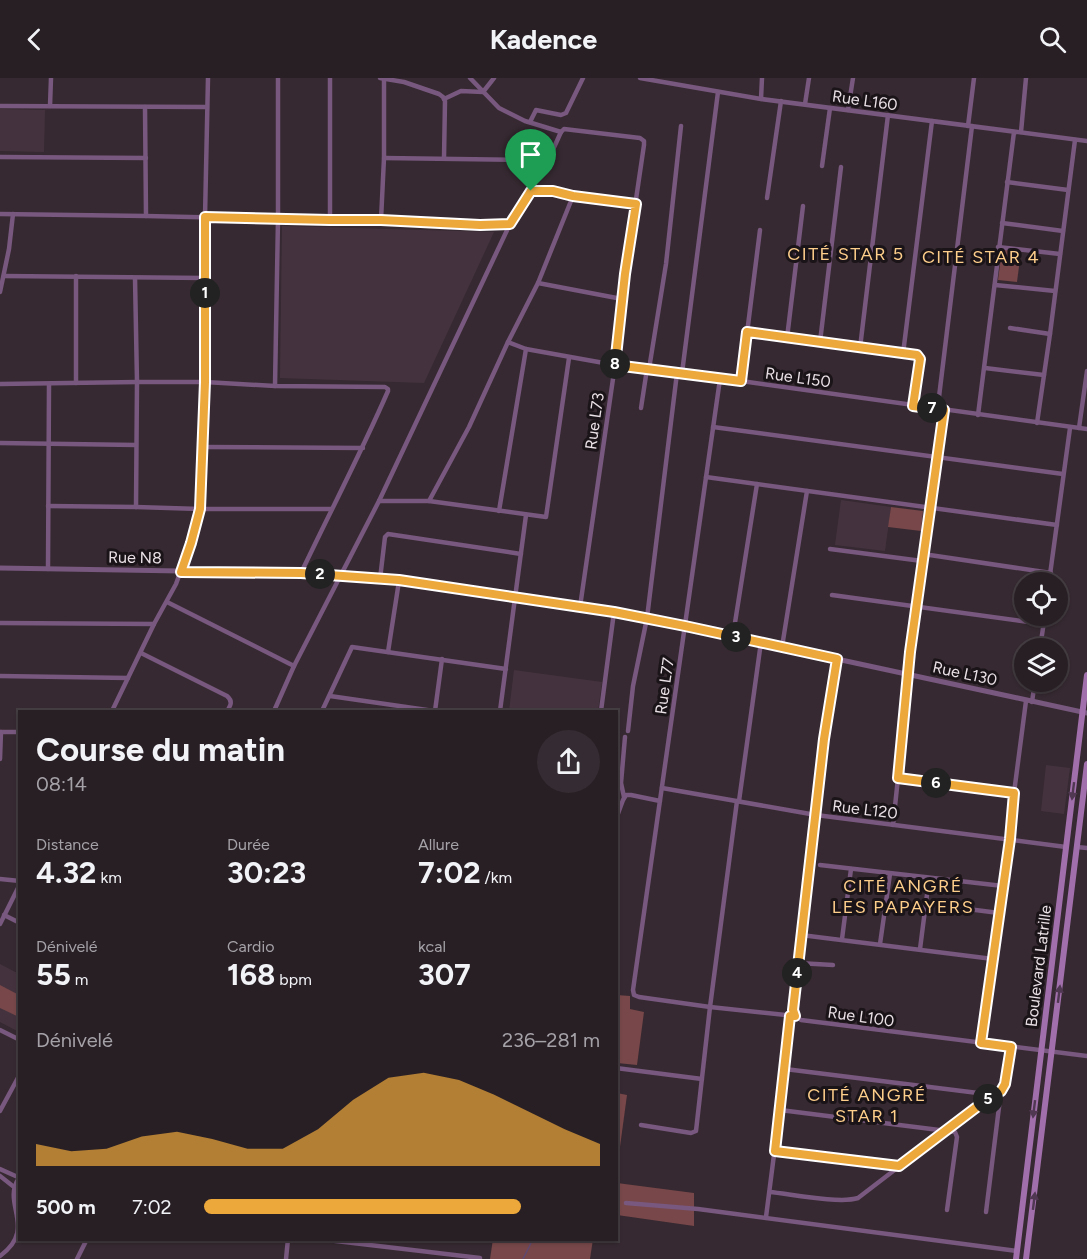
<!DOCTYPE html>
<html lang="fr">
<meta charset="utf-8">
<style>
body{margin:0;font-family:Figtree,sans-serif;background:#342c32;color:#f1f3f6;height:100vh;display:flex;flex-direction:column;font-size:22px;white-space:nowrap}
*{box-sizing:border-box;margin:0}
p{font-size:20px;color:#a5a2a7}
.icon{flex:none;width:33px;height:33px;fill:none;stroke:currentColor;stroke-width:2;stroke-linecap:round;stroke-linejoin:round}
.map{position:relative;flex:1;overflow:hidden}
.side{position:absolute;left:18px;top:632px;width:600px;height:531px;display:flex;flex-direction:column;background:#281f25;border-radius:0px;box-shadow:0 2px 4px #0004,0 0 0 2px #443d42}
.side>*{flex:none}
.buttons{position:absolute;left:1014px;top:494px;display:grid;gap:12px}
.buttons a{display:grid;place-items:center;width:54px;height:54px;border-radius:50%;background:#281f25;box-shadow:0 2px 4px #0004,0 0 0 2px #443d42;font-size:30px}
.pin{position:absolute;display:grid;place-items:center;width:51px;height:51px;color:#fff;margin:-62px -26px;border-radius:50% 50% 50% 0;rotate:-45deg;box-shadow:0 0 6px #0007}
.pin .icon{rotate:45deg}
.km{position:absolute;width:30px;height:30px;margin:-15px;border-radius:50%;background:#222;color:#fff;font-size:16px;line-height:30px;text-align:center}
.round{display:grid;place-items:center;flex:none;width:63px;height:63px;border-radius:32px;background:#342c32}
.overview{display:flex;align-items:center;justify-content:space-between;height:102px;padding:0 18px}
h1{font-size:33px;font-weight:700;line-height:45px}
.metrics{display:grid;grid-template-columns:repeat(3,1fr);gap:9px;height:102px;padding:6px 18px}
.metrics div{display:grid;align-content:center}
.metrics b{font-size:30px;font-weight:700}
.metrics small{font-size:16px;font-weight:400}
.metrics p{font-size:16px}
.chart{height:168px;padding:12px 18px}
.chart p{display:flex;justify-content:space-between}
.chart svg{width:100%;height:108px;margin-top:6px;fill:#eda83b;opacity:.7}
ul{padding:0 18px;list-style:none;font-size:20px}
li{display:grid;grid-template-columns:96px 72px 1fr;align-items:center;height:45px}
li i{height:15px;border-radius:8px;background:#eda83b}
header{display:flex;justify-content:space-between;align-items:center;height:78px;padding:0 18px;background:#281f25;font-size:27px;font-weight:700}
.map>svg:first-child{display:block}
</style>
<header><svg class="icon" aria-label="back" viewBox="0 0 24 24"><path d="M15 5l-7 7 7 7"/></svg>Kadence<svg class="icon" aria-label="search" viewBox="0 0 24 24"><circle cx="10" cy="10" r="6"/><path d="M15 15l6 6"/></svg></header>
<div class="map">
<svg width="1087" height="1181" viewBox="0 0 1087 1181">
<rect width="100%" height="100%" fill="#362931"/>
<g fill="#44333e">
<polygon points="0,31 45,32 44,74 0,73"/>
<polygon points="282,148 494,154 424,305 280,300"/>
<polygon points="841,422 891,429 885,473 835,467"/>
<polygon points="514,592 602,604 598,633 509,633"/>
<polygon points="1046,687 1070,690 1064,736 1041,733"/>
<polygon points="0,886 19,896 19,954 0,944"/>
</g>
<g fill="#774749">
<polygon points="1002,171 1021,173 1017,204 998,202"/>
<polygon points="891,429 923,433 921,453 888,449"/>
<polygon points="0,907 19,917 19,939 0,930"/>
<polygon points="617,917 630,918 630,931 644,934 637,987 617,985"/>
<polygon points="617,1015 627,1017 617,1091 616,1015"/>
<polygon points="617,1105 694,1115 694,1148 617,1137"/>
<polygon points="493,1161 593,1161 590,1181 490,1181"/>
</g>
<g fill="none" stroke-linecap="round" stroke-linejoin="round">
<polyline stroke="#604a71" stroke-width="1.5" points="523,1181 533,1161"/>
<g stroke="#78587e" stroke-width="4.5">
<polyline points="380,0 404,4 439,16 443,19 445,23 444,80"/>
<polyline points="470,0 499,30 525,43 561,54"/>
<polyline points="640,0 761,21 1087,63"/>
<polyline points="444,21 461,13 483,14 494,0"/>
<polyline points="761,21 762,0"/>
<polyline points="805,26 809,0"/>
<polyline points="0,28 207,29"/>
<polyline points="50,28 51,0"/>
<polyline points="145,29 146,138"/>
<polyline points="848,32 853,0"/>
<polyline points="530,44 536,32 561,37 566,35 583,0"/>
<polyline points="968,48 974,0"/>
<polyline points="1021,54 1026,0"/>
<polyline points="0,79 146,80"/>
<polyline points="384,80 531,82 544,86"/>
<polyline points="822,88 830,30"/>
<polyline points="1007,104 1068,112"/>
<polyline points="531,113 553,113 573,118 636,126"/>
<polyline points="767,120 781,23"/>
<polyline points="0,136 146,138 330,142 381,142 480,147 510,146"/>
<polyline points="330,142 330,0"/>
<polyline points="381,142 384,80 384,0"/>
<polyline points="1002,145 1063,153"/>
<polyline points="998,169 1060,176"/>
<polyline points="4,198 205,200"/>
<polyline points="76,198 76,305"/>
<polyline points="135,200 137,304 136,429"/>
<polyline points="538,205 622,221"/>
<polyline points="995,207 1055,213"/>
<polyline points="0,214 9,171 13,136"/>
<polyline points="1010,250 1050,256"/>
<polyline points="747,254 917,277 920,281 913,328"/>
<polyline points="787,260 803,128"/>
<polyline points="508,264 526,271 615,287 741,303 1087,351"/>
<polyline points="820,264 841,89"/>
<polyline points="860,270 888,37"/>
<polyline points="903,276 932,43"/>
<polyline points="985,290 1044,297"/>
<polyline points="649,291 666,186 681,48"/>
<polyline points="682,295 718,14"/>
<polyline points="720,301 633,912 634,917 639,919 710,929 795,938 801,942 1087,978"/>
<polyline points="741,303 760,152"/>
<path d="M0 306 137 304H205L275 308 385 309 388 311V313C361 375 330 434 301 495"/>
<polyline points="275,308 278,141 278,0"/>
<polyline points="641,330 647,291"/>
<polyline points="937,331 939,319 972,48"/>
<polyline points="978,337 1014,54"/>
<polyline points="1037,345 1050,256 1075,62"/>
<polyline points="713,349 1063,396"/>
<polyline points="1079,350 1087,293"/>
<polyline points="0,365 136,367"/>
<polyline points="203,369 363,370"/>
<polyline points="706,399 1057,447"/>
<polyline points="379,423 429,423 546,439 569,280"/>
<polyline points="429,423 469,349 508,264 538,205 573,118"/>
<polyline points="48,428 136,429 200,431 331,431"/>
<polyline points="499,433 526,271"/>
<polyline points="830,471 922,483"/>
<polyline points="923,476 1051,495"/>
<polyline points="48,491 49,306"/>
<polyline points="380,501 385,459 388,456 521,476"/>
<polyline points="1049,504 1070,350"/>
<polyline points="832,517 1043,546"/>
<polyline points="167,524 294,588"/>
<polyline points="0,545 154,546"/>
<polyline points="731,558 734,551 757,406"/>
<polyline points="782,569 807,413"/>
<polyline points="1040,570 1045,537"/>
<polyline points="388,574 399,503"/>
<path d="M141 575 227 618C233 623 231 627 227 633"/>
<polyline points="0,598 128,600"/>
<polyline points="330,618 434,633"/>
<polyline points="1032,624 1035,603"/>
<polyline points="112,633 154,546 176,506 191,465 200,431 205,304 205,139 208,0"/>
<polyline points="274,633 294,588 379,423 510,146 531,113 544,86 551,76 561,54 564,51 640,60 644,63 644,67 625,196 615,287 580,529"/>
<polyline points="322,633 352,569 506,591"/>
<polyline points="435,633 442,581"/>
<polyline points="500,633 526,437"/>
<polyline points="601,633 614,534"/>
<polyline points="628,653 633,608 647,540 677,295"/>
<polyline points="0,654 20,654"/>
<polyline points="0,681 1,654"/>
<polyline points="898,700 910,574 944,332"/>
<polyline points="662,710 816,737 1066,769"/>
<polyline points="624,719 621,705 625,659"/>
<polyline points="739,723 761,564"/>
<polyline points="616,741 623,722 626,717 631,717 660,723"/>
<polyline points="893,747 898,700 1014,715"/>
<polyline points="1077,769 1087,770"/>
<polyline points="820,787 1003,808"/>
<polyline points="0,801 20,803"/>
<polyline points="952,829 999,835"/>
<polyline points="4,837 20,845"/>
<polyline points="0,846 20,806"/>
<polyline points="801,857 993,881"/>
<polyline points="842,861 851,791"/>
<polyline points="880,866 890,796"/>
<polyline points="920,871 929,801"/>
<polyline points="798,885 833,887"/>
<polyline points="795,938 793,932 824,661 837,581"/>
<polyline points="0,952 20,962"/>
<polyline points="981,965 1010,761 1014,715 1026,623"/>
<polyline points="616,990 702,1001"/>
<polyline points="785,991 994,1017"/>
<polyline points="780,1032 955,1054 957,1059 947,1132"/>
<polyline points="0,1033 20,996"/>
<polyline points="641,1047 691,1055 696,1053 710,929 737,723"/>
<polyline points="775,1073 899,1088"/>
<polyline points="0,1091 20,1100"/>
<polyline points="0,1098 14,1109"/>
<path d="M770 1114C790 1116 840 1126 858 1120L986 1022 1001 1013"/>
<polyline points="626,1125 698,1131 1017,1173"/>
<polyline points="986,1134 1001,1013 1007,1001 1011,969"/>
<polyline points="766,1139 785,991 790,938"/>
<polyline points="319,1161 480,1180"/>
<path d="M0 1178C38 1150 1 1126 19 1100"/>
<polyline points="77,1181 87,1161"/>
<polyline points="286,1181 288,1161"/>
</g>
<polyline stroke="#78587e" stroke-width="5" points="0,490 301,495 341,497 399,503 580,529 647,540 1087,635"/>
<g stroke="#a16fab" stroke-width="6">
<polyline points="1016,1181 1087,597"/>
<polyline points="1026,1181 1087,686"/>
</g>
</g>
<defs><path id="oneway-solid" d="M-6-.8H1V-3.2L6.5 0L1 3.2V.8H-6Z" transform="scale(1.5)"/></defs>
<g fill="#503853">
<use href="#oneway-solid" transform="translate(1073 713) rotate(97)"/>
<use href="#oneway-solid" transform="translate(1059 916) rotate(-83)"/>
<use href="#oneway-solid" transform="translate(1034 1031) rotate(97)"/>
<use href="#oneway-solid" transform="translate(1034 1123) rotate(-83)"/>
</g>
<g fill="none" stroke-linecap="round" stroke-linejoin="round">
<g stroke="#fff" stroke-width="12">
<polygon id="route" points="531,113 553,113 573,118 636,126 625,196 615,287 741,303 747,254 917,277 920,281 913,328 944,332 910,574 898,700 1014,715 1010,761 981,965 1011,969 1005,1006 1001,1013 986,1022 899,1088 775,1073 790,938 795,938 793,932 824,661 837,581 685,548 614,534 399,502 301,495 181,494 191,465 200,431 205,304 205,139 330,142 381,142 480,147 510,146"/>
</g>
<use href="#route" stroke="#eda83b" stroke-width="8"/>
</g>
<g text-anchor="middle" stroke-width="6" stroke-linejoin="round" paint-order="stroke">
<g font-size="16" fill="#eae1e7" stroke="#1a1418">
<text transform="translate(865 22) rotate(8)" y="6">Rue L160</text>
<text transform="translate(798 299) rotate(8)" y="6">Rue L150</text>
<text transform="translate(594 343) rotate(-82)" y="6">Rue L73</text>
<text transform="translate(135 479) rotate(1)" y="6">Rue N8</text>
<text transform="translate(965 595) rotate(12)" y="6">Rue L130</text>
<text transform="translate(664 608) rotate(-82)" y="6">Rue L77</text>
<text transform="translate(865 731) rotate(7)" y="6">Rue L120</text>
<text transform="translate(1038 888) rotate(-83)" y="6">Boulevard Latrille</text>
<text transform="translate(861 938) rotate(8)" y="6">Rue L100</text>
</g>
<g font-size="18" letter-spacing="1.5" fill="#fece8b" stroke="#1a1418">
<text x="846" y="182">CITÉ STAR 5</text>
<text x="981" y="185">CITÉ STAR 4</text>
<text x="903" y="814">CITÉ ANGRÉ<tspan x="903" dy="21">LES PAPAYERS</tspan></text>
<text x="867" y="1023">CITÉ ANGRÉ<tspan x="867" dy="21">STAR 1</tspan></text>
</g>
</g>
</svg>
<div class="buttons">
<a><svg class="icon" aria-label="locate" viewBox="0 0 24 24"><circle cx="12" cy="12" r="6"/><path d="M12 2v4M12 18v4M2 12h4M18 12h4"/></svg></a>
<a><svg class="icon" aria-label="layers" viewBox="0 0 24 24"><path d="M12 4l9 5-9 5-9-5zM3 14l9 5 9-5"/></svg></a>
</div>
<div class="pin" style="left:531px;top:113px;background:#1e9e55"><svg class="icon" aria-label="arrive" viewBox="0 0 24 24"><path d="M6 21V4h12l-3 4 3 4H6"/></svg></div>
<b class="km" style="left:205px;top:215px">1</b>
<b class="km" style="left:320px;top:496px">2</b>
<b class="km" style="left:736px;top:559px">3</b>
<b class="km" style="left:797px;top:895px">4</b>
<b class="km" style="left:988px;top:1021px">5</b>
<b class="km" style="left:936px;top:705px">6</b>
<b class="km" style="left:932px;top:330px">7</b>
<b class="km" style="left:615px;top:286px">8</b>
<section class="side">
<div class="overview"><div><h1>Course du matin</h1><p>08:14</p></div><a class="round"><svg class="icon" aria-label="share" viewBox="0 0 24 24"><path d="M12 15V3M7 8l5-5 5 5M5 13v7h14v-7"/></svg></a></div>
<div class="metrics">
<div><p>Distance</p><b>4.32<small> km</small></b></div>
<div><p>Durée</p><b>30:23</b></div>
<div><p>Allure</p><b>7:02<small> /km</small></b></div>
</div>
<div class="metrics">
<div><p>Dénivelé</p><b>55<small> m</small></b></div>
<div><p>Cardio</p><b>168<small> bpm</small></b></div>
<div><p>kcal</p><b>307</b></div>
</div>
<div class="chart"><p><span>Dénivelé</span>236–281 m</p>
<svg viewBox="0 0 160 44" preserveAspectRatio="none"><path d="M0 44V35L10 38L20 37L30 32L40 30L50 33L60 37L70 37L80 29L90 17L100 8L110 6L120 9L130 15L140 22L150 29L160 35V44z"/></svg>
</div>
<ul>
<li><b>500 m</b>7:02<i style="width:80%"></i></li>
</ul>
</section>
</div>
